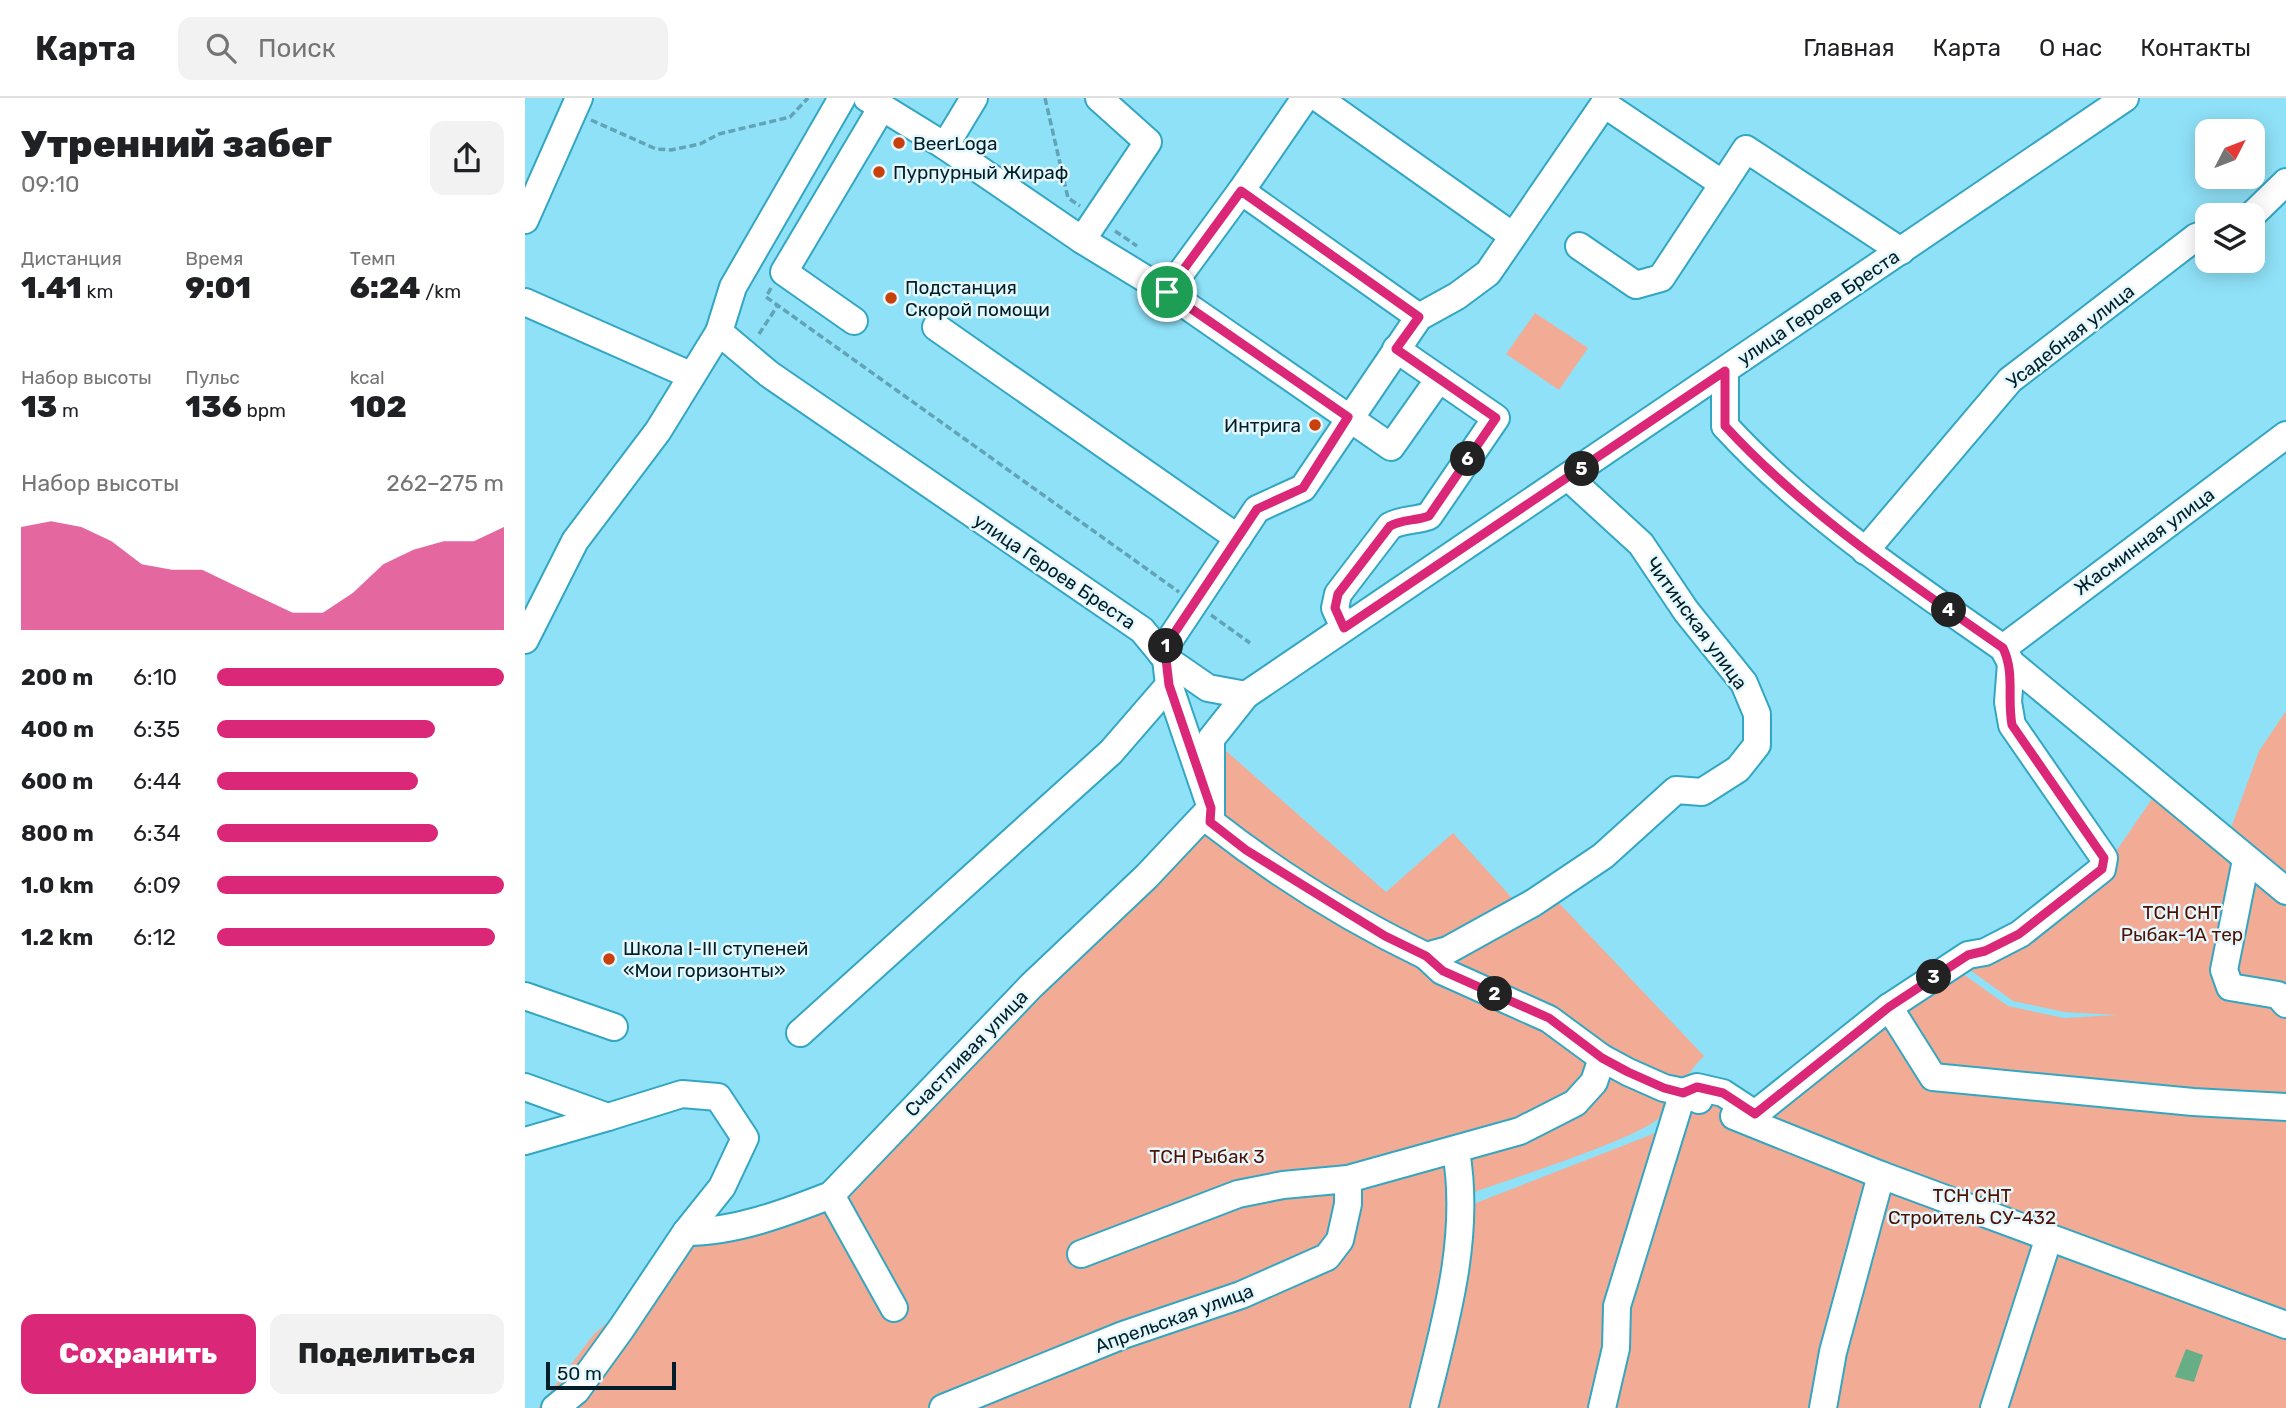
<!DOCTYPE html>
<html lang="ru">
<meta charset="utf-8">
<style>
body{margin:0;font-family:Rubik,sans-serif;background:#f2f2f2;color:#202124;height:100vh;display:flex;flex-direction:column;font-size:26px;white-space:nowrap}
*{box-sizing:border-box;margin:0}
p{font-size:23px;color:#757577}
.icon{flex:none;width:38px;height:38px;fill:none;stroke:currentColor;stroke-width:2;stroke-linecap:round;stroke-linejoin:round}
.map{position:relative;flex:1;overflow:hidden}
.side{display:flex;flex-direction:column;background:#fff;width:525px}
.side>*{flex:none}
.needle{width:46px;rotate:48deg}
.controls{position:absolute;left:1670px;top:21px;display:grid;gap:14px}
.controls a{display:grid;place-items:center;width:70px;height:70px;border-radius:14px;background:#fff;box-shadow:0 4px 18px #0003;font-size:35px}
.scale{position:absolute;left:21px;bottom:18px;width:130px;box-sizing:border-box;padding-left:7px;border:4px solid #001f28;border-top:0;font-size:19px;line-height:24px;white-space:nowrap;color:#001f28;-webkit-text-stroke:5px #e4f7fd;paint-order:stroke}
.pin{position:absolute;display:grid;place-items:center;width:60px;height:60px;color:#fff;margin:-30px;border:4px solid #fff;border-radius:50%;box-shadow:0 2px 7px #0007}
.km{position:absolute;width:35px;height:35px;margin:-18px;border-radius:50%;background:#222;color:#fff;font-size:19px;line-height:35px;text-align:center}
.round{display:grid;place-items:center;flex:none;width:74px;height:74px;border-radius:14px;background:#f2f2f2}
.head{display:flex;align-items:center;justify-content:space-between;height:119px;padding:0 21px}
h1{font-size:38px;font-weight:800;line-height:52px}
.stats{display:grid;grid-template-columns:repeat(3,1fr);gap:10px;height:119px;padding:7px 21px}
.stats div{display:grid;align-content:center}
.stats b{font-size:30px;font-weight:800}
.stats small{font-size:19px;font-weight:400}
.stats p{font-size:19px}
.chart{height:196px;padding:14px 21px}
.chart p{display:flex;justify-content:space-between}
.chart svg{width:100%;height:126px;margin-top:7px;fill:#db2777;opacity:.7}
.primary-button{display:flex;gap:14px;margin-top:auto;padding:14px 21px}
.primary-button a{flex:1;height:80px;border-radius:14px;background:#db2777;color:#fff;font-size:28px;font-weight:800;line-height:80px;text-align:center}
.primary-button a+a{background:#f2f2f2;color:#202124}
ul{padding:0 21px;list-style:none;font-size:23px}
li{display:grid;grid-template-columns:112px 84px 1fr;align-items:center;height:52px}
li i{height:18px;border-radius:9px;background:#db2777}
header{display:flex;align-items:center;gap:42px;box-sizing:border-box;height:98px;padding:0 35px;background:#fff;border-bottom:2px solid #e0e0e0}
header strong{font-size:33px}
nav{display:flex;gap:38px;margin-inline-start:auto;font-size:24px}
.search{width:490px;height:63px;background:#f2f2f2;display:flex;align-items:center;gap:18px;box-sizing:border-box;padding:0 24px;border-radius:14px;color:#757577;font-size:26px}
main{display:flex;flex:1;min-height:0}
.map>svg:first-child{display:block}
</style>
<header>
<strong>Карта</strong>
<div class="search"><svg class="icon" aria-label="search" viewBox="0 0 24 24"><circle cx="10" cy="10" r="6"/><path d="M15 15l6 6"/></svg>Поиск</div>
<nav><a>Главная</a><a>Карта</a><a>О нас</a><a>Контакты</a></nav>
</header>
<main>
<section class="side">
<div class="head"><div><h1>Утренний забег</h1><p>09:10</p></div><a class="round"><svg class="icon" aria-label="share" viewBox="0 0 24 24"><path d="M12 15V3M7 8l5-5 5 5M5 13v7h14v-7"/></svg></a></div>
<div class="stats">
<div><p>Дистанция</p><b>1.41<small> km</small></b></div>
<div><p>Время</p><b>9:01</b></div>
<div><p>Темп</p><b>6:24<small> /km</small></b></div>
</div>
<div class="stats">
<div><p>Набор высоты</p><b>13<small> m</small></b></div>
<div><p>Пульс</p><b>136<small> bpm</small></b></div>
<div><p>kcal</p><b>102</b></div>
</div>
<div class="chart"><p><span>Набор высоты</span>262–275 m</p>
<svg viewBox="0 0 160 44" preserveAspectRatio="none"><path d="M0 44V8L10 6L20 8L30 13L40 21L50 23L60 23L70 28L80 33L90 38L100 38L110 31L120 21L130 16L140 13L150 13L160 8V44z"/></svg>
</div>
<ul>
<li><b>200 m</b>6:10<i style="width:100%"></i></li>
<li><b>400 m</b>6:35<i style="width:76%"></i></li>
<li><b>600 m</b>6:44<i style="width:70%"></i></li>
<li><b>800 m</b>6:34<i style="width:77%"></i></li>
<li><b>1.0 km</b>6:09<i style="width:100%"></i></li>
<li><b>1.2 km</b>6:12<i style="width:97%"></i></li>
</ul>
<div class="primary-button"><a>Сохранить</a><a>Поделиться</a></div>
</section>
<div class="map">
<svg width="1761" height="1310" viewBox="0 0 1761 1310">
<rect width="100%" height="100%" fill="#8fe1f8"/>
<g fill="#f2ac96">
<polygon points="1010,215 1063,250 1034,292 981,256"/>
<polygon points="1761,613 1761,1310 908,1310 943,1108 1128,1036 1174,995 1231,1005 1434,873 1483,908 1539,920 1592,917 1539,914 1488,903 1445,872 1466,859 1587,759 1636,688 1702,741 1734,653"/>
<path d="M700 652 861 794 928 735 1008 823 1034 805 1179 958C1159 977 1152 999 1135 1019 1117 1040 965 1088 929 1101L923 1156 891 1310H13L69 1236 187 1134 296 1094 676 727Z"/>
</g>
<polygon fill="#67ad85" points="1661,1251 1678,1257 1669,1284 1650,1279"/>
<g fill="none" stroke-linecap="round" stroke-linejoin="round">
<g stroke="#33a6c2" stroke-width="30">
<g id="minor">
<polyline points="342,0 420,48 557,142 623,44 574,0"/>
<polyline points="793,0 988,138"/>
<polyline points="420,48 449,0"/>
<polyline points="716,93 780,0"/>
<polyline points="1727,117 1761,84"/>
<polyline points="0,122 54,0"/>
<polyline points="557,142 642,194 716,93 894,219"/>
<polyline points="1054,148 1111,187 1136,180 1198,86"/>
<polyline points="642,194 866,349 914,281"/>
<polyline points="0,204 165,277"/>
<polyline points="329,223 259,174 357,9"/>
<polyline points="411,229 713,440"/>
<polyline points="194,234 244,276 617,532 641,561 683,590 721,597"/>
<path d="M1200 273V328C1281 416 1381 482 1478 550L1486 565 1761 793"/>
<polyline points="1044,380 1116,446 1161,513 1219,585 1232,616 1232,647 1213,671 1177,694 1151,692 1078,758 1008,805 923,852 901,858 917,873 1024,921 1077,960 1103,974 1139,990 1158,994 1172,989 1198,995 1230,1016 1364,909 1443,857 1460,854 1495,836 1577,771 1579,760 1487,627 1483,604 1486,565"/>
<polyline points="1340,453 1485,282 1671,139 1682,135"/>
<path d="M819 530 810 510 813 496 865 428C878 421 890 423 904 418L971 320 871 251"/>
<polyline points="0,542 50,443 133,333 194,234 208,189 317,0"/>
<polyline points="1478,550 1761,337"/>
<polyline points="636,555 732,411 778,390 894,219 932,198 963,175 1079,6 1198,86 1221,51 1376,153"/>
<path d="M644 587 686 710V724C751 775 826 822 901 858"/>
<polyline points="686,710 686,641 721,597 1600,0"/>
<polyline points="1721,762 1699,872 1705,889 1753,897 1761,906"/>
<polyline points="0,898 89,929"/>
<polyline points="1364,909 1408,979 1668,1004 1761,1009"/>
<polyline points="275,935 586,654 644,587 641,561"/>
<polyline points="0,989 83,1019 157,996 193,999 220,1040 197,1089 161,1134 96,1231 51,1293 30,1310"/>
<polyline points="1209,1018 1356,1077 1761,1227"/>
<polyline points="0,1043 83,1019"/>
<polyline points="306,1097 369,1210"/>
<path d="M161 1134C210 1134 260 1115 306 1097L506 888 622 778 686 710"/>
<polyline points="556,1156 713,1096 758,1087 823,1081 995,1033 1050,1005 1069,984 1077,960"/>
<polyline points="418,1310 598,1237 716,1197 802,1159 815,1142 823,1106 823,1081"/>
<path d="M899 1310C920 1226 946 1139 931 1053"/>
<polyline points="1077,1310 1091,1250 1092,1208 1158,994 1174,1002"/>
<polyline points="1298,1310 1308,1254 1356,1077"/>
<polyline points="1469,1310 1524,1139"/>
</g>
</g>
<g stroke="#62a3b6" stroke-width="3.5" stroke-dasharray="7 3.5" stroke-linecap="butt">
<polyline points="520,0 543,100 555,108"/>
<polyline points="66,22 131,51 146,52 175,46 194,36 265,19 283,0"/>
<polyline points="590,133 612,148"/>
<polyline points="246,190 241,199 654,494"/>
<polyline points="234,236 253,207"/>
<polyline points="686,517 725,545"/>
</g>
<use href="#minor" stroke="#fff" stroke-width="26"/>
</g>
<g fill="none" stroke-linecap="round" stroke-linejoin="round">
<g stroke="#fff" stroke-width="14">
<path id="route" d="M716 93 894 219 871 251 971 320 904 418C890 423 878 421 865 428L813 496 810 510 819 530 1200 273V328C1281 416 1381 482 1478 550 1490 575 1482 600 1487 627L1579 760 1577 771 1494 836 1460 853 1443 857 1364 909 1230 1016 1198 995 1172 989 1158 995 1139 990 1103 974 1077 960 1024 920 918 873 901 858 860 838 721 752 685 724 686 710 644 587 641 561 636 555 732 411 778 390 823 319 642 194Z"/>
</g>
<use href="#route" stroke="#db2777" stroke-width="9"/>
</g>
<g fill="#c8410a" stroke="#e4f7fd" stroke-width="2.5">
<circle cx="374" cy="45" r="7"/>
<circle cx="354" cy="74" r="7"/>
<circle cx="366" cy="200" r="7"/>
<circle cx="790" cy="327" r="7"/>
<circle cx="84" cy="861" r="7"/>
</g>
<g text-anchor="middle" stroke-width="5" stroke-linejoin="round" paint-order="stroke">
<g font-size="19" fill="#001f28" stroke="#e4f7fd" text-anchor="start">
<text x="388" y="52">BeerLoga</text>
<text x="368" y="81">Пурпурный Жираф</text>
<text x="380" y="196">Подстанция<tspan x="380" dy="22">Скорой помощи</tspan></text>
<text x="776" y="334" text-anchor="end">Интрига</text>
<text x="98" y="857">Школа I-III ступеней<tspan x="98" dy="22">«Мои горизонты»</tspan></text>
</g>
<g font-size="19" fill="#001f28" stroke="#e4f7fd">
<text transform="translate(1293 209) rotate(-34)" y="7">улица Героев Бреста</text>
<text transform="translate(1545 238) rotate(-38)" y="7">Усадебная улица</text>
<text transform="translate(1619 443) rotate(-36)" y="7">Жасминная улица</text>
<text transform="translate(530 473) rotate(34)" y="7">улица Героев Бреста</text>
<text transform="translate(1172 525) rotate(54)" y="7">Читинская улица</text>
<text transform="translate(441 955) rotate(-46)" y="7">Счастливая улица</text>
<text transform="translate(649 1220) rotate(-20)" y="7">Апрельская улица</text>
</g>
<g font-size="19" fill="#4f1000" stroke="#e4f7fd">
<text x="1657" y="821">ТСН СНТ<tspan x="1657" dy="22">Рыбак-1А тер</tspan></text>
<text x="682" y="1065">ТСН Рыбак 3</text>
<text x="1447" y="1104">ТСН СНТ<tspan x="1447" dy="22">Строитель СУ-432</tspan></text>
</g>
</g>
</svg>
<div class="controls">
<a><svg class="needle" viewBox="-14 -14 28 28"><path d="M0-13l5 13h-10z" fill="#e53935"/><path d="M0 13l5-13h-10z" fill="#757577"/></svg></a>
<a><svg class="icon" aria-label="layers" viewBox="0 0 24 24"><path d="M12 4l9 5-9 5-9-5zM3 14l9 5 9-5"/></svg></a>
</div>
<div class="scale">50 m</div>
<div class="pin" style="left:642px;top:194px;background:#1e9e55"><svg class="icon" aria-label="arrive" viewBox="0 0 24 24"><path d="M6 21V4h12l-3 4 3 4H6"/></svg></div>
<b class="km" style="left:641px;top:548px">1</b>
<b class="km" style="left:970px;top:896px">2</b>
<b class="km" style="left:1409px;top:879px">3</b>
<b class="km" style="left:1424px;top:512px">4</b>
<b class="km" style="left:1057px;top:371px">5</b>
<b class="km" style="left:943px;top:361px">6</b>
</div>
</main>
